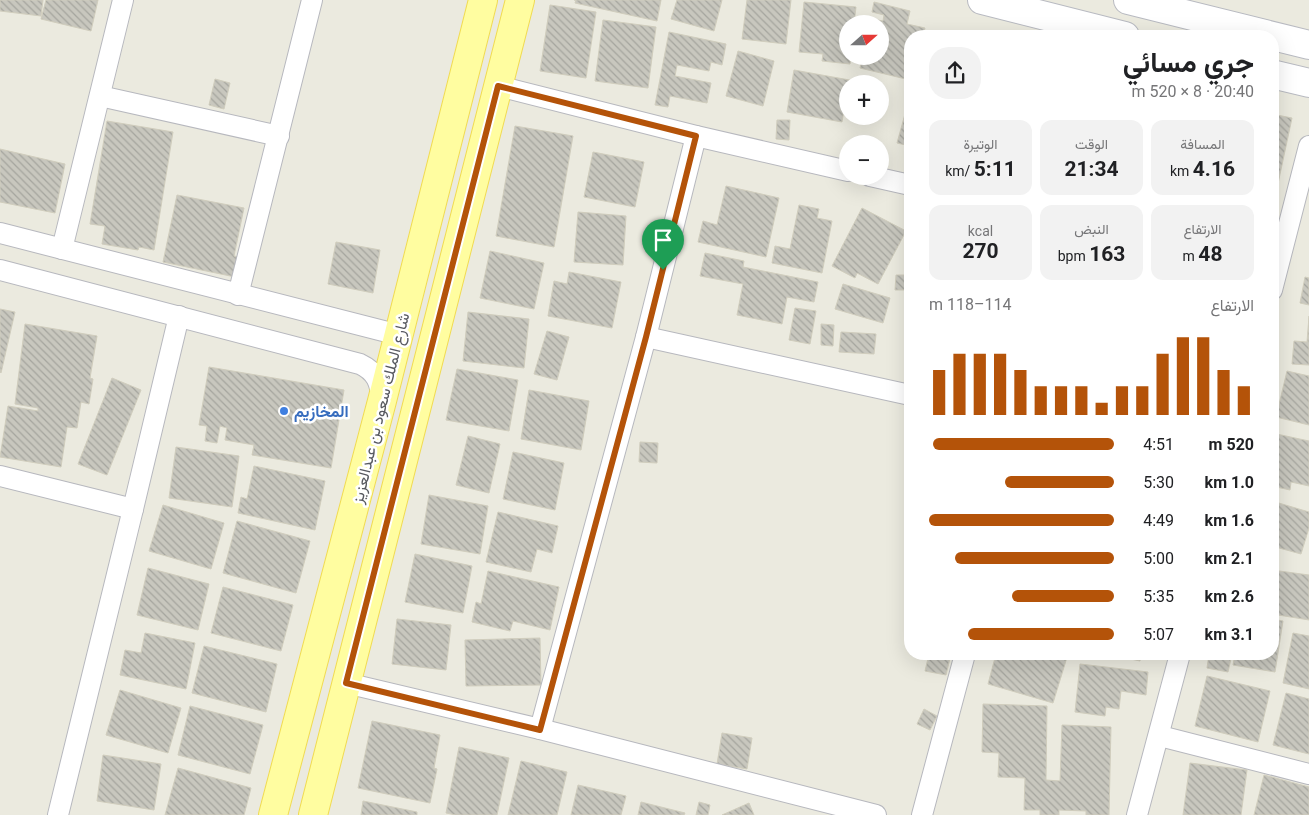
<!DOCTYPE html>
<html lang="ar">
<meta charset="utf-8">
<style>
body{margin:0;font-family:Roboto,Vazirmatn,sans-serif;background:#f2f2f2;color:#202124;direction:rtl;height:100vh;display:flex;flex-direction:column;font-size:19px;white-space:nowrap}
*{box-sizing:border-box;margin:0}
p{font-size:16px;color:#757577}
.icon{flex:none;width:28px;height:28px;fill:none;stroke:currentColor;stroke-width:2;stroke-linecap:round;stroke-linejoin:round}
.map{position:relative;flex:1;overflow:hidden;direction:ltr}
.drawer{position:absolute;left:904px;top:30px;width:375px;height:630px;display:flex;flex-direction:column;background:#fff;border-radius:20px;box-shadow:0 5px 20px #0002;direction:rtl}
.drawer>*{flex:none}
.needle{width:32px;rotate:69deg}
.fabs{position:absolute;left:839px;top:15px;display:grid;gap:10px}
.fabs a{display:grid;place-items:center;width:50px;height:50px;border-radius:50%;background:#fff;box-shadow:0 5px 20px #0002;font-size:25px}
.pin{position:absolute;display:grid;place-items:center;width:42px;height:42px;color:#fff;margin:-51px -21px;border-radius:50% 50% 50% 0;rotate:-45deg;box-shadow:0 0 5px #0007}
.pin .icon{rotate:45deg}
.round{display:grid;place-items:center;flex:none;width:52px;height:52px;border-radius:20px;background:#f2f2f2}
.headline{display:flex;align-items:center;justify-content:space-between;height:85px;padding:0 25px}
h1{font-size:28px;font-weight:700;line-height:38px}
.metrics{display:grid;grid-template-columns:repeat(3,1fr);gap:8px;height:85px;padding:5px 25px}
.metrics div{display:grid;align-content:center;border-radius:12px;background:#f2f2f2;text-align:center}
.metrics b{font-size:21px;font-weight:700}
.metrics small{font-size:14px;font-weight:400}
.metrics p{font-size:14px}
.chart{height:140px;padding:10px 25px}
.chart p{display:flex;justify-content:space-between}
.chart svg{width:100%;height:90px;margin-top:5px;stroke:#b45309;stroke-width:6}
ul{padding:0 25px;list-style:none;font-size:16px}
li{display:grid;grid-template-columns:80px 60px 1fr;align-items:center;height:38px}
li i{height:12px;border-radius:6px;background:#b45309}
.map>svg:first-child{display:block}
</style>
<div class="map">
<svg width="1309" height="815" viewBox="0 0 1309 815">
<defs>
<pattern id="building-back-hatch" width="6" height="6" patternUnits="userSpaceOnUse" patternTransform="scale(1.25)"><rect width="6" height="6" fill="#c8c7be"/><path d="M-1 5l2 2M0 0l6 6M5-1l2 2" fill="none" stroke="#a5a59e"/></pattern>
</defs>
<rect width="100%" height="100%" fill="#ebeadf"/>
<g fill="url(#building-back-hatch)" stroke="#d0cdbd">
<polygon points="0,0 43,0 41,16 0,11"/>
<polygon points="46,0 98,0 91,31 41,19"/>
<polygon points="574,0 661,0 657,21 575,3 576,0"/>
<polygon points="677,0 722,0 714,31 671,19"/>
<polygon points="747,0 791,0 786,44 742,39"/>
<polygon points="804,2 856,7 854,24 848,24 848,56 851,56 850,64 822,61 823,54 799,52"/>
<polygon points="874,2 910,11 907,24 925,28 923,36 910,36 910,80 860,68 863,56 880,56 880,24 871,24 872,19 883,21 884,15 872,12"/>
<polygon points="550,5 596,12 586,78 540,71"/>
<polygon points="603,20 656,27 648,88 595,81"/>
<polygon points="669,32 726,44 722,65 711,62 709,71 677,65 675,76 711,83 707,103 670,96 668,107 655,105"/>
<polygon points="738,51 774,61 763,106 726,96"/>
<polygon points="794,70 866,83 866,84 848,84 848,111 844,110 842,122 787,112"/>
<polygon points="215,79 230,83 224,109 209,105"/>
<polygon points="910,96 910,146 897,143"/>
<polygon points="1272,114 1292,118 1273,207 1272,207"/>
<polygon points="777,120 790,120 789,140 776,139"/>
<polygon points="107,121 173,132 154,250 139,247 138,250 102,244 105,226 90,224"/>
<polygon points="515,126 573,136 554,247 496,236"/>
<polygon points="865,139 880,144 864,144"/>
<polygon points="0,149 65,164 55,213 0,202"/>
<polygon points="593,152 644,162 635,207 584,197"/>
<polygon points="726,186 779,198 766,257 698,242 703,221 717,225"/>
<polygon points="177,195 244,208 234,256 244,258 240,278 163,262"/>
<polygon points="799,205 819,209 817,218 832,221 822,273 772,263 775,246 790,249"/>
<polygon points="862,208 906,231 878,284 857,273 855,278 832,266"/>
<polygon points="578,212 626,216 623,265 574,262"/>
<polygon points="336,242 380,250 373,293 328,284"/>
<polygon points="490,251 544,263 534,309 480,298"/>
<polygon points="910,252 910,270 905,269"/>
<polygon points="705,253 744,261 743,267 818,282 814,302 787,297 782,324 737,315 743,284 700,276"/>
<polygon points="569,272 621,282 612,328 548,316 554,281 567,284"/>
<polygon points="896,275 908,275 907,290 895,290"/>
<polygon points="1305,277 1309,278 1309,305 1300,303"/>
<polygon points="843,284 890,298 883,323 835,309"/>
<polygon points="910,306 910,322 907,322"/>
<polygon points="795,308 816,311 810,344 789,340"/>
<polygon points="0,309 15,312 1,373 0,372"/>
<polygon points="468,312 529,319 524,368 463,361"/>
<polygon points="1309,316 1309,365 1292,364 1294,341 1307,342"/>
<polygon points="25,324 97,336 90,378 93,379 89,404 81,402 77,428 67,427 61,467 0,457 8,406 38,411 38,408 15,404"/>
<polygon points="821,324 834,325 833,346 821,345"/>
<polygon points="547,331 569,337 557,380 534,374"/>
<polygon points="841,332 876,334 874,354 839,352"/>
<polygon points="209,367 344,390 331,468 252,455 254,445 225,440 227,428 220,426 217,443 205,441 207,426 199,425"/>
<polygon points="457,369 518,380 509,431 446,420"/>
<polygon points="1287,371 1309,376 1309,425 1276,417"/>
<polygon points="112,378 141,390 107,475 78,464"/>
<polygon points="529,390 589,401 581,450 521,439"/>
<polygon points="1272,433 1309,441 1309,486 1291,482 1290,490 1272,486"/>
<polygon points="468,436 500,444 489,493 456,485"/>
<polygon points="640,442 658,443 657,463 639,462"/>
<polygon points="176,447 239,456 232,507 169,498"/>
<polygon points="513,452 564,463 555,510 503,499"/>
<polygon points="254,466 325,481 315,530 238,513 241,497 247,499"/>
<polygon points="429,495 488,506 480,554 421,544"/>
<polygon points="1272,501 1309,512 1309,528 1301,554 1272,546"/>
<polygon points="163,505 224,523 211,569 149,551"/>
<polygon points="498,512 558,526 552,553 537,549 531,572 486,562"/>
<polygon points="237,521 310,541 296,593 223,573"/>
<polygon points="415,554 472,566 463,613 405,602"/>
<polygon points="148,568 209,584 198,630 137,615"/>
<polygon points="1272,570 1309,575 1309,620 1272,614"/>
<polygon points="488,571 559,587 550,630 513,621 510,631 472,622 476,602 481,604"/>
<polygon points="223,587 293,605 281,651 211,633"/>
<polygon points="397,619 451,625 446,670 392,664"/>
<polygon points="1272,619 1283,621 1275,672 1233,665 1235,654 1272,654"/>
<polygon points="145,633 195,643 186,689 120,675 125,650 141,653"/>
<polygon points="1293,633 1309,636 1309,689 1283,683"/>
<polygon points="540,638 541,685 466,686 465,640"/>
<polygon points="204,646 277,664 266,712 192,693"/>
<polygon points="929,654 951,654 946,675 925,671"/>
<polygon points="996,654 1068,654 1053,703 988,684"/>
<polygon points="1107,654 1141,654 1140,661"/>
<polygon points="1209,654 1232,654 1228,672 1207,668"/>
<polygon points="1080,664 1148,672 1146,695 1121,691 1119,709 1106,707 1105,716 1075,712"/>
<polygon points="1207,676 1270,691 1258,742 1195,726"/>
<polygon points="120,690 181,708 168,753 106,735"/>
<polygon points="1286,693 1309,699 1309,754 1273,745"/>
<polygon points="983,704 1047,706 1046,780 1060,781 1062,725 1111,727 1109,815 1086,815 1086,811 1059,810 1059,815 1040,815 1040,810 1024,810 1025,778 998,777 999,753 982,752"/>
<polygon points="190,706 263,725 250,774 178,755"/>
<polygon points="924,709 937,716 930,730 917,724"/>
<polygon points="372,721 440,735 434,768 437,769 430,803 358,788"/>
<polygon points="722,733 752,738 747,769 717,764"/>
<polygon points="459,747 509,758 497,815 456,815 446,813"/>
<polygon points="103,755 161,764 154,810 97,801"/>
<polygon points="521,761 567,772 557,815 508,815"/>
<polygon points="1190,763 1247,770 1241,815 1183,815"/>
<polygon points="178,768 251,788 244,815 165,815"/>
<polygon points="1264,775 1309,787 1309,815 1254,815"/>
<polygon points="578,785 626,796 621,815 571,815"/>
<polygon points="363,801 417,812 417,815 361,815"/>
<polygon points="641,802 685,813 684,815 638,815"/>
<polygon points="699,802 710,805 708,815 696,815"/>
<polygon points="749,803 754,815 722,815"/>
</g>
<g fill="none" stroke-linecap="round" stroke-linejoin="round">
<g stroke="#b7b8be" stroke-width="22">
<g id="street">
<polyline points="498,86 696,136 848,171"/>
<polyline points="100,96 279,136"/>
<polyline points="870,176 910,185"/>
<polyline points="0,233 399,335"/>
<polyline points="62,249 123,0"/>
<path d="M0 270 360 364C377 372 380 383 382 400"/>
<polyline points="1272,290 1309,146"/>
<polyline points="238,295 312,0"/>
<polyline points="646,337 910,395"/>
<polyline points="0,476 133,509"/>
<polyline points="346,683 540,729 876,815"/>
<polyline points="540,729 646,337 696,136"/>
<polyline points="1160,736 1309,774"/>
<polyline points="58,815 133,509 179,316"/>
<polyline points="922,815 965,654"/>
<polyline points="1137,815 1180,654"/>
</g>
</g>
<g stroke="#b8bac1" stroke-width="30">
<g id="secondary">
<polyline points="982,0 1125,36"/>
<polyline points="1128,0 1309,45"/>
<polyline points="1272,74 1309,83"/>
</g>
</g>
<g stroke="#f1db52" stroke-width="30">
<g id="primary">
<polyline points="273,815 382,401 483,0"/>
<polyline points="313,815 520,0"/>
</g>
</g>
<use href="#street" stroke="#fff" stroke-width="20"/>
<use href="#secondary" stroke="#fff" stroke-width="28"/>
<use href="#primary" stroke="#fffda0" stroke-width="28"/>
</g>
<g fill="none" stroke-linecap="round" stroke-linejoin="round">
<g stroke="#fff" stroke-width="10">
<polygon id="route" points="498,86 696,136 646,337 540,730 346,683"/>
</g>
<use href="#route" stroke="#b45309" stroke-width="6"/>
</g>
<circle fill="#3f7fe0" stroke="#fff" stroke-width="2" cx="284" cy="411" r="5"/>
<g text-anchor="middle" stroke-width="5" stroke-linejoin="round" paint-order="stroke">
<g font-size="16" fill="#585a60" stroke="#fff">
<text transform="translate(380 408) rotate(-76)" y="6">شارع الملك سعود بن عبدالعزيز</text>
</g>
<g font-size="16" font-weight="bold" fill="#366cbe" stroke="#fff" text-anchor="start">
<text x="294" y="417">المخازيم</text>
</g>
</g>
</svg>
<div class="fabs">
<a><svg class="needle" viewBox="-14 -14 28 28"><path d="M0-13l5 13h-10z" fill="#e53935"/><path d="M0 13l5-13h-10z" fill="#757577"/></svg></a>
<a>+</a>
<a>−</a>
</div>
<div class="pin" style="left:663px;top:270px;background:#1e9e55"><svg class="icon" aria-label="arrive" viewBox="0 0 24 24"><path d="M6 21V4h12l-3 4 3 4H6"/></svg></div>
<section class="drawer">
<div class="headline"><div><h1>جري مسائي</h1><p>20:40 · 8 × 520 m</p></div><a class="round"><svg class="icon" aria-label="share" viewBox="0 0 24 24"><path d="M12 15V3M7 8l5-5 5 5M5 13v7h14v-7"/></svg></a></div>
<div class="metrics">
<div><p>المسافة</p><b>4.16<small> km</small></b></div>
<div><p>الوقت</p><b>21:34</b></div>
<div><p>الوتيرة</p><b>5:11<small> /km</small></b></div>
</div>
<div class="metrics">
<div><p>الارتفاع</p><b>48<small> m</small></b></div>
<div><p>النبض</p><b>163<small> bpm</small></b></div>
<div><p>kcal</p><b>270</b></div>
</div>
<div class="chart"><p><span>الارتفاع</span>114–118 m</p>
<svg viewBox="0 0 160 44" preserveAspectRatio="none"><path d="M5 44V22M15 44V14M25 44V14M35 44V14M45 44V22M55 44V30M65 44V30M75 44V30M85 44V38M95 44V30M105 44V30M115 44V14M125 44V6M135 44V6M145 44V22M155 44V30"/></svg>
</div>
<ul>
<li><b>520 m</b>4:51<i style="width:98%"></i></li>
<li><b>1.0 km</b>5:30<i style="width:59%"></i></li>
<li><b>1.6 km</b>4:49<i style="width:100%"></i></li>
<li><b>2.1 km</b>5:00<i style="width:86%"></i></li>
<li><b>2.6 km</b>5:35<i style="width:55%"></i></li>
<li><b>3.1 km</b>5:07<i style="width:79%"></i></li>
</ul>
</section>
</div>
